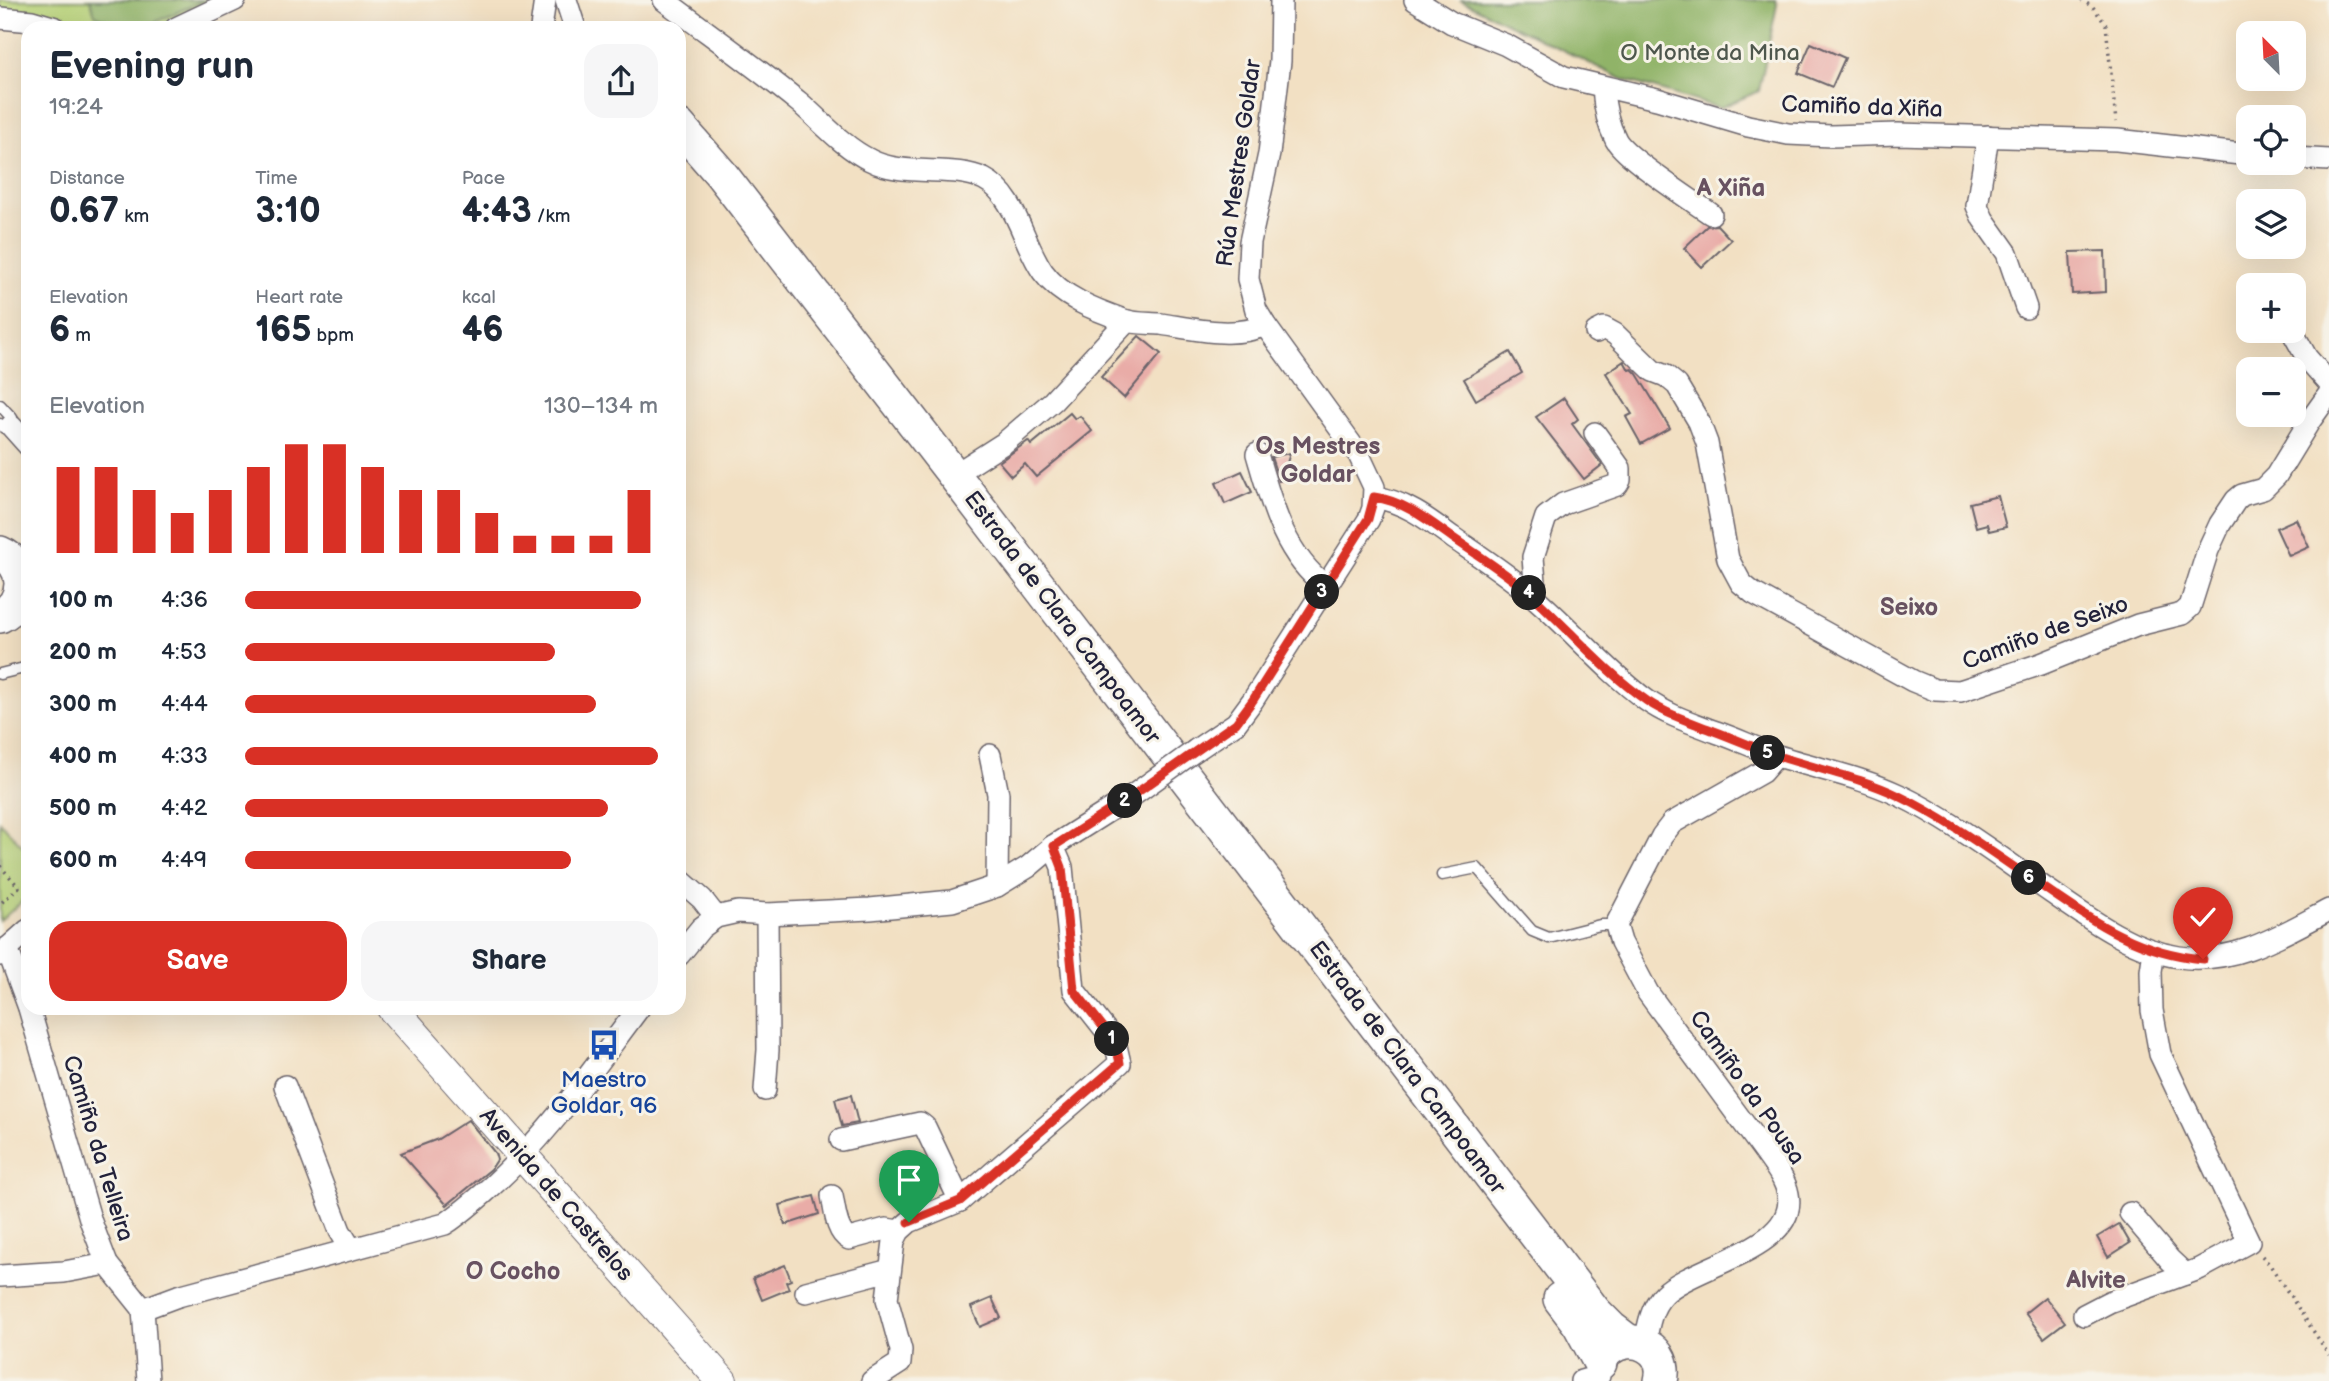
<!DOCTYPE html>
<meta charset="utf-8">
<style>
body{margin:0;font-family:"Balsamiq Sans",sans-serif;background:#f6f6f7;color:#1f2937;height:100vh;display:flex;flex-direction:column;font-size:26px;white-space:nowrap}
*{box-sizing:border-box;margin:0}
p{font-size:23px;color:#747a83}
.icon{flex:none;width:38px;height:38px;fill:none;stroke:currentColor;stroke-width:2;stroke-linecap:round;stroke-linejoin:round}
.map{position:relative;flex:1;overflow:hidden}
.panel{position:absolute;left:21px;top:21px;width:665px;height:994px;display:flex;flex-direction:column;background:#fff;border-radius:21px;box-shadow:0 7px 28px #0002}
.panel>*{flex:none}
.needle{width:46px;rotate:336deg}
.buttons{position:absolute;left:2236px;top:21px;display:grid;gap:14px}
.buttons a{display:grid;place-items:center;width:70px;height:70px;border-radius:14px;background:#fff;box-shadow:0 7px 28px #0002;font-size:35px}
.pin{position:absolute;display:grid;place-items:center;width:60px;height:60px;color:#fff;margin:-72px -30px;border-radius:50% 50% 50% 0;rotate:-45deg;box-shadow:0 0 7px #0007}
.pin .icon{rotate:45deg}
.km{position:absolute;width:35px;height:35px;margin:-18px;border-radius:50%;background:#222;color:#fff;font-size:19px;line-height:35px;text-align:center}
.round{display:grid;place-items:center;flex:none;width:74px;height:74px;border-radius:21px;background:#f6f6f7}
.overview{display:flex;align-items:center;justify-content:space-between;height:119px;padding:0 28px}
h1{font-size:38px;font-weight:700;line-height:52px}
.figures{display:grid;grid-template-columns:repeat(3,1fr);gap:10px;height:119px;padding:7px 28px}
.figures div{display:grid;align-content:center}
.figures b{font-size:35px;font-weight:700}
.figures small{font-size:19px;font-weight:400}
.figures p{font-size:19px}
.chart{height:196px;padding:14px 28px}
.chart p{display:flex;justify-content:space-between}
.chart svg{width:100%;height:126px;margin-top:7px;stroke:#d93025;stroke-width:6}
.button{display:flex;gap:14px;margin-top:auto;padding:14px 28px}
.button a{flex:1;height:80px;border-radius:21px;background:#d93025;color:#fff;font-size:28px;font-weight:700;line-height:80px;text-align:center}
.button a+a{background:#f6f6f7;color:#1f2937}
ul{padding:0 28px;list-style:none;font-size:23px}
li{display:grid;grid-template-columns:112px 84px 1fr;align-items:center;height:52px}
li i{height:18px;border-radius:9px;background:#d93025}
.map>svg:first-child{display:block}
</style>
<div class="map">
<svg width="2329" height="1381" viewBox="0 0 2329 1381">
<rect width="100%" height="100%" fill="#f7f3e8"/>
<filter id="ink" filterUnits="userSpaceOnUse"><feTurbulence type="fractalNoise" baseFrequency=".0143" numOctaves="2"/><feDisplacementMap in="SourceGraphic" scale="14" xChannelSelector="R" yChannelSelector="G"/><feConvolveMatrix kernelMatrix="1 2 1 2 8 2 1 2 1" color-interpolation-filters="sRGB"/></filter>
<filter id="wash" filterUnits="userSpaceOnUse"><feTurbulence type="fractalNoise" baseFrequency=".00686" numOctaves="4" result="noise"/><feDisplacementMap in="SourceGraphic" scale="28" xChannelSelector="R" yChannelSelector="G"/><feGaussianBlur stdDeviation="1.57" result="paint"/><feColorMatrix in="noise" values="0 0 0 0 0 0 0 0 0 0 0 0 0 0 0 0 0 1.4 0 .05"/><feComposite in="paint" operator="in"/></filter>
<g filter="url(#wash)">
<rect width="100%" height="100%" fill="#f2e0c3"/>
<g fill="#b6d176" stroke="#6c7a58" stroke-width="2">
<polygon points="0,0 220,0 157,28 97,28 72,21 0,9"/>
<polygon points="0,822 28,852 28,896 0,921"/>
</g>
<g fill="#90b367" stroke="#596a51" stroke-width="2">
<polygon points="90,0 204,0 142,28 124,28 95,15"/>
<polygon points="1460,0 1776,0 1777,5 1759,91 1720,108 1622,79"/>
</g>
<g id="blocks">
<g fill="#e9aca7">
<polygon points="1811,43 1845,58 1832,87 1798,73"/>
<polygon points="1717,225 1731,240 1702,267 1684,248 1707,226"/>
<polygon points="2105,251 2106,292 2072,294 2070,252"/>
<polygon points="1139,336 1161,354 1124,398 1101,377"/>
<polygon points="1510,352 1522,373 1476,400 1464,379"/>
<polygon points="1624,361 1629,370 1632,369 1637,374 1670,428 1641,444 1626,417 1632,414 1606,373"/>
<polygon points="1564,398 1578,419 1572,424 1602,465 1584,479 1536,417"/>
<polygon points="1070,413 1075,419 1080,416 1092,431 1036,477 1025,464 1011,476 999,462 1024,444 1028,441 1031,445"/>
<polygon points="1290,453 1286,466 1295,476 1279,481 1271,457"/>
<polygon points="1242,471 1252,492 1225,504 1216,483"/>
<polygon points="1998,496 2006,527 1989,531 1987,524 1976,527 1970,503"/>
<polygon points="2296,519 2309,547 2289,556 2276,528"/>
<polygon points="851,1095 858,1123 842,1126 835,1099"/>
<polygon points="468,1120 495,1153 497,1160 491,1169 447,1205 401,1153 438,1139"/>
<polygon points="814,1196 819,1214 785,1225 780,1205"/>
<polygon points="2119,1224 2130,1243 2108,1257 2097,1237"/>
<polygon points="785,1265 791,1280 786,1282 789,1289 762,1300 753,1278"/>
<polygon points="2045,1297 2065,1322 2044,1338 2025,1313"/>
<polygon points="992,1298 1001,1318 980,1327 971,1307"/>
</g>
</g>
</g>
<g filter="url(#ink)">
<use href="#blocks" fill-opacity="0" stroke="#6b646b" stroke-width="2"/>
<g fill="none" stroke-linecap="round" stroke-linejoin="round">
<g stroke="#6b646b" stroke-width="13">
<g id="lane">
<polyline points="0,405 12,418 11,426 4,428 0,424"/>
<polyline points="0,674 28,667"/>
<polyline points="1442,875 1477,868 1532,931 1549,938 1600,925 1616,925"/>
</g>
</g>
<g stroke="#6b646b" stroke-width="24">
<g id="street">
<polyline points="566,0 575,28"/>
<path d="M664 0C709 34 756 67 800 103 822 122 843 147 870 160 904 178 953 164 984 179 1016 195 1023 244 1043 272 1061 297 1095 310 1124 320 1135 324 1149 323 1161 324 1194 329 1234 339 1265 325"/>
<polyline points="1415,0 1452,23 1506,45 1564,77 1657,99 1748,126 1788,134 1831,136 1898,134 2117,140 2249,155"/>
<polyline points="0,18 32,21 56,28"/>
<polyline points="176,28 235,0"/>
<polyline points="541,28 545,0"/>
<path d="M1603 88C1604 105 1608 125 1616 140 1626 158 1691 200 1711 214"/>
<polyline points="1988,136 1977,206 1983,219 2007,253 2026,308"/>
<polyline points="2294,158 2329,160"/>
<polyline points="2292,331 2307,358 2329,383"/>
<polyline points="1596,332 1604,328 1615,334 1653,371 1666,376 1677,385 1699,422 1707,443 1728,559 1741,583 1753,593 1913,681 1935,690 1960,691 2041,664 2138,625 2182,614 2190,607 2208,550 2220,524 2236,500 2242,495 2263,489 2276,476 2309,422 2329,394"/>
<polyline points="11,426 28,445"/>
<path d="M1257 454C1271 502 1284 555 1326 586"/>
<polyline points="954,475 1004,443 1053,401 1127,321"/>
<path d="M1374 497C1404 501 1429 520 1452 537 1478 555 1504 572 1528 592 1569 626 1603 668 1646 700 1667 715 1692 723 1716 732 1737 739 1757 749 1778 756 1818 769 1861 777 1899 795 1953 821 2003 860 2052 893 2091 920 2132 950 2179 957 2234 965 2283 934 2329 910"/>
<polyline points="1528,592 1535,582 1533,557 1546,517 1563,504 1617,485 1620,480 1620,468 1595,433"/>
<polyline points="1196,750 1236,723 1253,700 1369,519 1373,508 1374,487 1359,455 1265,325 1256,310 1248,279 1250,242 1269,154 1280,61 1281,0"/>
<polyline points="990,755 998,794 997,886"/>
<polyline points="679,879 702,899 716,917"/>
<polyline points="7,948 28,1005"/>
<polyline points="0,955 28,930"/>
<polyline points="679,955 701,928 716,917 738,912 767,914 870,909 952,901 997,886 1028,867 1053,846 1132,796"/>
<polyline points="29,1008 91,1222 107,1264 143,1309 148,1381"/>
<polyline points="285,1086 340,1231 351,1249"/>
<polyline points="765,1090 768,1050 767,914"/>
<polyline points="841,1140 920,1123 925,1127 960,1201"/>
<path d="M832 1196C835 1210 836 1232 849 1239L886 1229 899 1231"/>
<polyline points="2130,1213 2170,1260 2185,1274"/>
<polyline points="0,1276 64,1272 107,1264"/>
<polyline points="806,1292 890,1270"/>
<path d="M143 1309 178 1296 445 1224C459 1215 471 1204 483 1194 545 1140 590 1073 639 1008"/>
<polyline points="2084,1315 2109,1302 2199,1269 2249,1242 2160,1054 2152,1010 2151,971 2154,951"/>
<path d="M1645 1344C1648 1326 1651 1307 1664 1294 1694 1265 1799 1248 1788 1194 1785 1178 1773 1164 1764 1151L1648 993 1621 942 1616 925 1662 836 1672 823 1762 772 1776 756"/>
<polyline points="872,1381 900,1363 901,1350 887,1299 894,1241 899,1231 909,1222 960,1201 1120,1063 1115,1042 1074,990 1062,867 1053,846"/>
<polyline points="1581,1381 1599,1376"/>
</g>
</g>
<g stroke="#6b646b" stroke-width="32">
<polyline id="secondary" points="392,1008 722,1381"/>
</g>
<g stroke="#6b646b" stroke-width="36">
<g id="primary">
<polyline points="679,126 721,174 954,475 1595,1312 1611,1328 1628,1341"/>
<path d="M0 553C29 565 27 603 0 616"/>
<polyline points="1560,1299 1579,1324 1600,1363"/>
<path d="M1608 1350C1633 1330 1669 1349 1661 1381"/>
</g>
</g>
<g stroke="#6b646b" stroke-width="3.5" stroke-dasharray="2 5" stroke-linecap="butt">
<polyline points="2081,0 2093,7 2106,25 2116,122"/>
<polyline points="0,866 19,887 0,904"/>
<polyline points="2262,1256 2270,1265 2329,1355"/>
</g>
<use href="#lane" stroke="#fff" stroke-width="10"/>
<use href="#street" stroke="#fff" stroke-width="21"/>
<use href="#secondary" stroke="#fff" stroke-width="30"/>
<use href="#primary" stroke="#fff" stroke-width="33"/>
<g stroke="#6b646b" stroke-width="24" stroke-linecap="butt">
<polyline id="street-bridge" points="1132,796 1196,750"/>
</g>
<use href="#street-bridge" stroke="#fff" stroke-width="21"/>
</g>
</g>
<g fill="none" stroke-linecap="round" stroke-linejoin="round" filter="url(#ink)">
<g stroke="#fff" stroke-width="14">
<path id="route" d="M909 1222 960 1201 1120 1063 1115 1042 1074 990 1062 867 1054 846 1132 796 1236 723 1253 700 1368 519 1374 497C1404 501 1429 521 1453 538 1479 556 1507 573 1530 594 1569 629 1604 671 1647 701 1668 715 1691 722 1714 731 1736 739 1757 749 1778 756 1817 769 1862 778 1899 796 1951 821 1998 857 2046 889 2097 924 2139 953 2203 959"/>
</g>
<use href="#route" stroke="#d93025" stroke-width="9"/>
</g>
<defs>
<g id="bus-bare" transform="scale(2.415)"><path d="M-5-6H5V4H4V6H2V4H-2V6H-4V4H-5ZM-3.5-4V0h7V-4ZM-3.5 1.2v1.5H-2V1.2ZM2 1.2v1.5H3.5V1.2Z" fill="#1a4fb4" stroke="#f7f3e8" stroke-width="2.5" paint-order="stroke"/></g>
</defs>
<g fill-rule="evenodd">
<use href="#bus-bare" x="604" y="1045"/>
</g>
<g text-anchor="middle" stroke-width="6" stroke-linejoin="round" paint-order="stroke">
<g font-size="23" fill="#4e574d" stroke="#f7f3e8">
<text x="1710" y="60">O Monte da Mina</text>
</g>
<g font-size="23" fill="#22223b" stroke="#f7f3e8">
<text transform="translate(1862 106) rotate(2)" y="8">Camiño da Xiña</text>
<text transform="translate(1238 163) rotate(-82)" y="8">Rúa Mestres Goldar</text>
<text transform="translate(1063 617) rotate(53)" y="8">Estrada de Clara Campoamor</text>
<text transform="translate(2045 632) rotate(-20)" y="8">Camiño de Seixo</text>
<text transform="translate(1408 1067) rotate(53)" y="8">Estrada de Clara Campoamor</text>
<text transform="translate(1748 1087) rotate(55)" y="8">Camiño da Pousa</text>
<text transform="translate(99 1148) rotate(73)" y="8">Camiño da Telleira</text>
<text transform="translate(557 1194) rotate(49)" y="8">Avenida de Castrelos</text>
</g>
<g font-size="23" fill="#164399" stroke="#f7f3e8">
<text x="604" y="1087">Maestro<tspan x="604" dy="26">Goldar, 96</tspan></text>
</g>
<g font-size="24" font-weight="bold" fill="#685261" stroke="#f7f3e8">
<text x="1731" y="196">A Xiña</text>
<text x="1318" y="454">Os Mestres<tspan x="1318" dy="28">Goldar</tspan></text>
<text x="1909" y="615">Seixo</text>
<text x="513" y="1279">O Cocho</text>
<text x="2096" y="1288">Alvite</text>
</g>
</g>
</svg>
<div class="buttons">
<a><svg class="needle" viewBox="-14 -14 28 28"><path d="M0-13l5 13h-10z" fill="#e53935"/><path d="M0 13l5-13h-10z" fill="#747a83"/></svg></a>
<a><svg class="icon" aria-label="locate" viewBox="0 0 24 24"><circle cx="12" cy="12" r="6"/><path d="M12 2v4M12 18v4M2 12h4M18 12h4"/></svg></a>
<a><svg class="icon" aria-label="layers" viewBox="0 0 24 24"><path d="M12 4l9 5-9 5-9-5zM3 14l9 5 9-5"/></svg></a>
<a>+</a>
<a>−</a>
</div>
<div class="pin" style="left:909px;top:1222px;background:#1e9e55"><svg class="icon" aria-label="arrive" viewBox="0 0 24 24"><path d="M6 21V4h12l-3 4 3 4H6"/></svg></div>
<div class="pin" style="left:2203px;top:959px;background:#d93025"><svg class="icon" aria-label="check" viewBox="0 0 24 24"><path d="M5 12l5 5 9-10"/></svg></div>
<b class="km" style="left:1112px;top:1039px">1</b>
<b class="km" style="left:1125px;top:801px">2</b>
<b class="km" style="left:1322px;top:592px">3</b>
<b class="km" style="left:1529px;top:593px">4</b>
<b class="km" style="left:1768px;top:753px">5</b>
<b class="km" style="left:2029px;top:878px">6</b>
<section class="panel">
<div class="overview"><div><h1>Evening run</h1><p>19:24</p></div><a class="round"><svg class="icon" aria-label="share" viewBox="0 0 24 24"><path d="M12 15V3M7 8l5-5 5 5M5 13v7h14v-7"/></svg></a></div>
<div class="figures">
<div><p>Distance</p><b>0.67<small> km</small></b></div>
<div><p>Time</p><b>3:10</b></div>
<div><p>Pace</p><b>4:43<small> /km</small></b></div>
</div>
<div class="figures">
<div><p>Elevation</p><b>6<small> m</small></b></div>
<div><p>Heart rate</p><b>165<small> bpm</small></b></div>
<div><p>kcal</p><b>46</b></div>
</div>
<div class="chart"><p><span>Elevation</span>130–134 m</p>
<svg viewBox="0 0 160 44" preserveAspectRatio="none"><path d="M5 44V14M15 44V14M25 44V22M35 44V30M45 44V22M55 44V14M65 44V6M75 44V6M85 44V14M95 44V22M105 44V22M115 44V30M125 44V38M135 44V38M145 44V38M155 44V22"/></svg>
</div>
<ul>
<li><b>100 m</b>4:36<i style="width:96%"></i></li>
<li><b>200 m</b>4:53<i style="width:75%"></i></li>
<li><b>300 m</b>4:44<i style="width:85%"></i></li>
<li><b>400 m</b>4:33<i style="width:100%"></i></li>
<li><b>500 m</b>4:42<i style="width:88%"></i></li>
<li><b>600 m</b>4:49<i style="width:79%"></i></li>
</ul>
<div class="button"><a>Save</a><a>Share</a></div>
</section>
</div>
